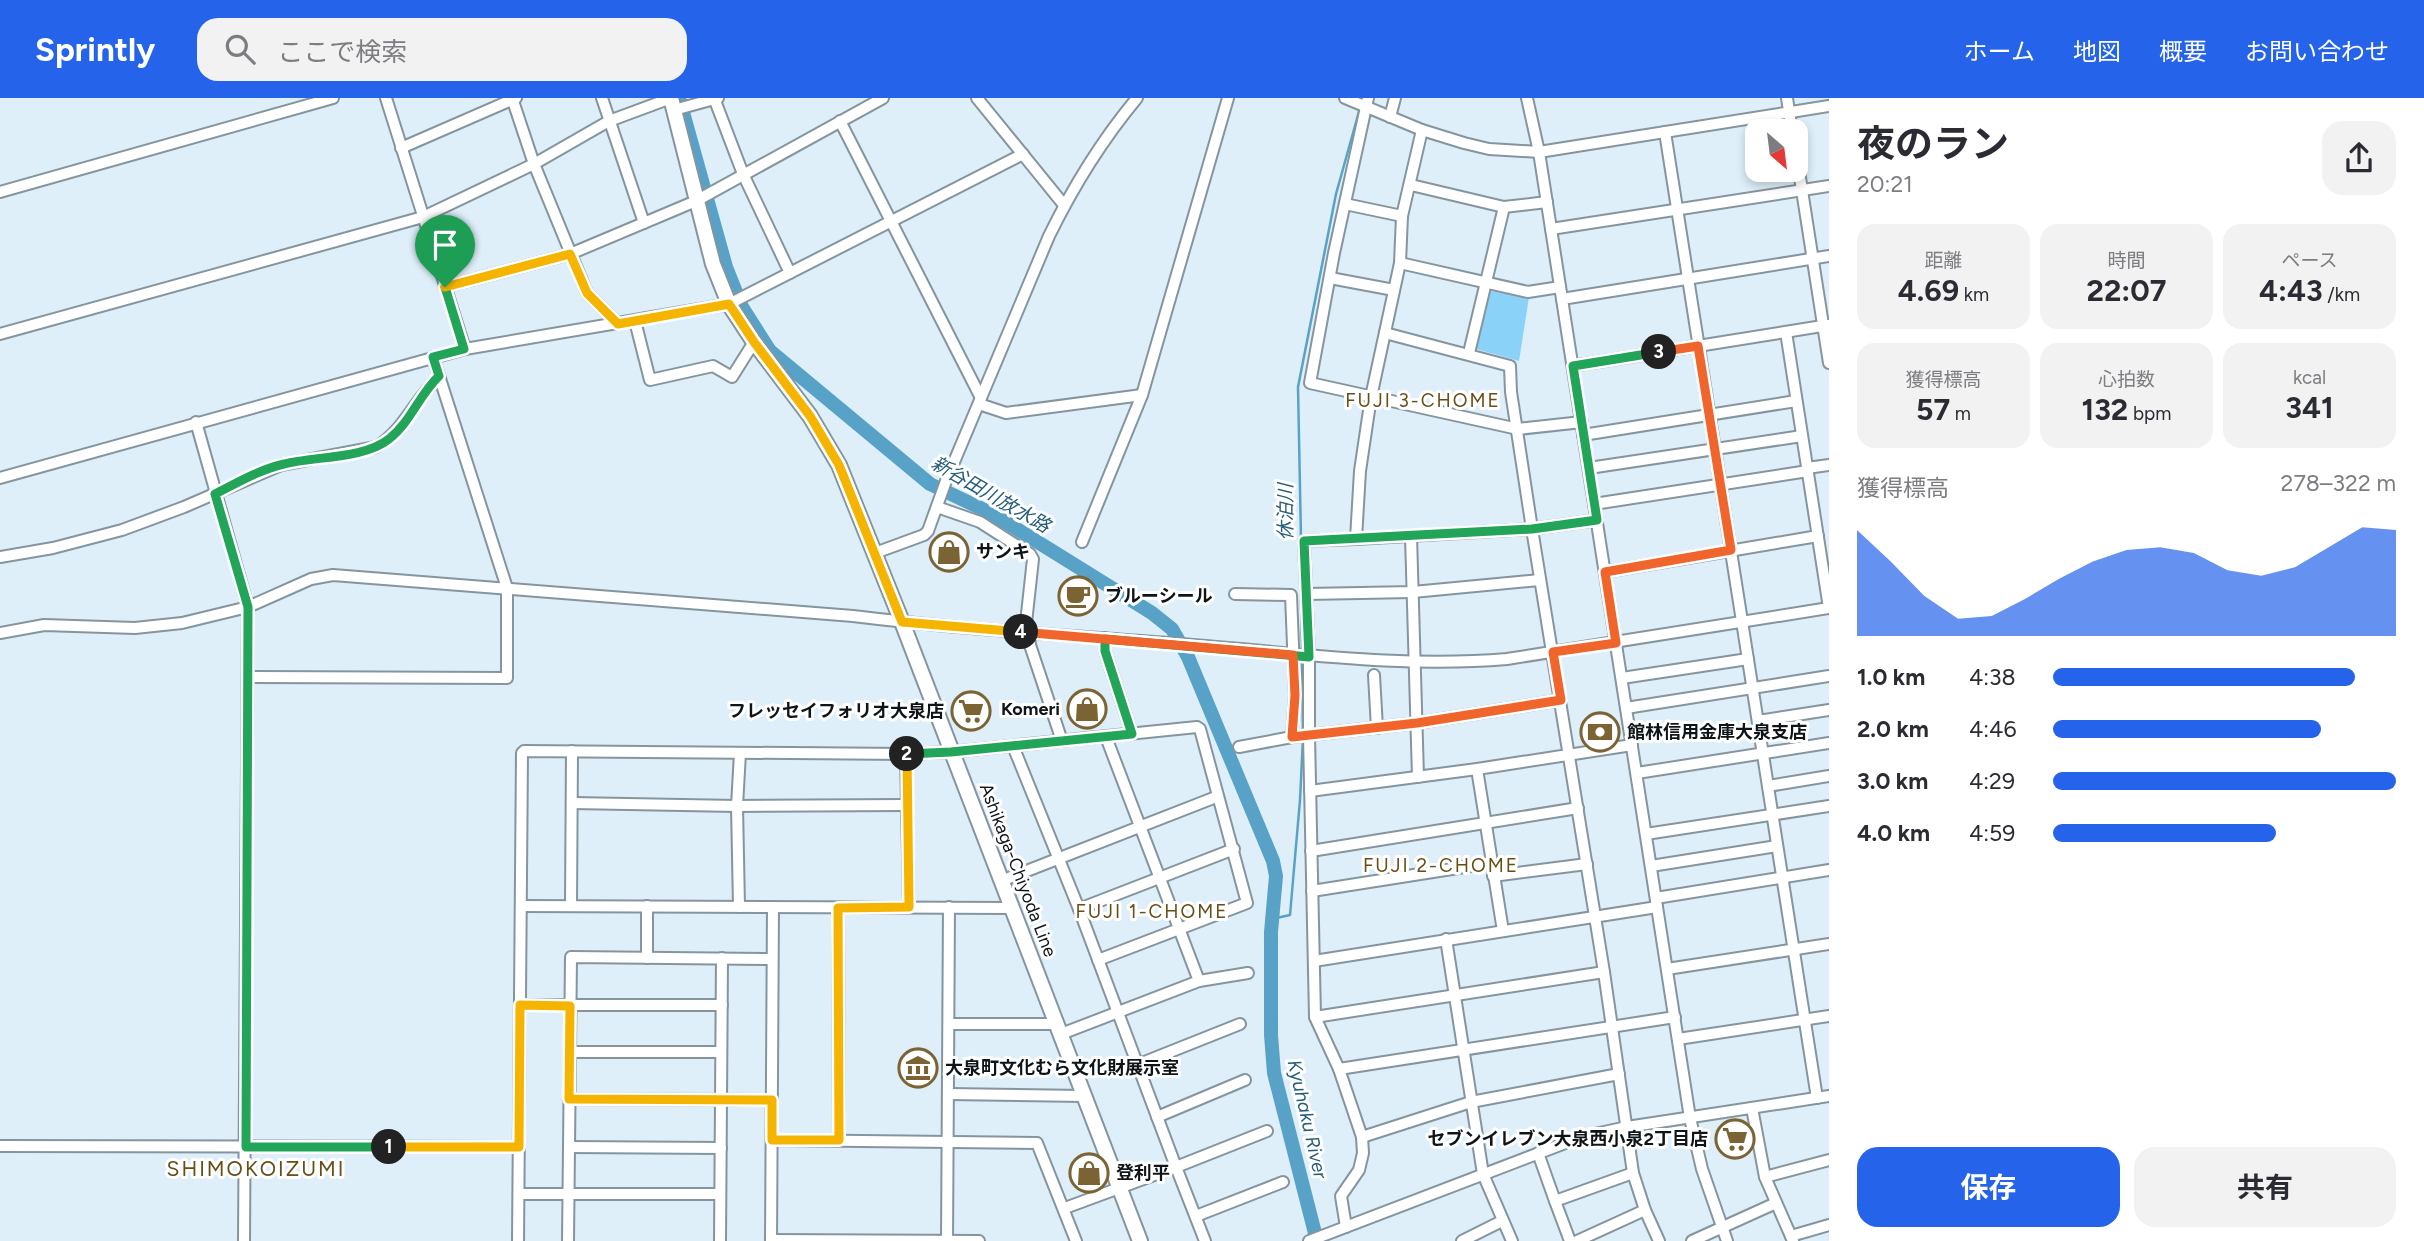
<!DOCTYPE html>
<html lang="ja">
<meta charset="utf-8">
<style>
body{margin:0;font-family:Figtree,"Noto Sans JP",sans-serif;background:#f2f2f3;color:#2b2b33;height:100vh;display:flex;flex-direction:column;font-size:26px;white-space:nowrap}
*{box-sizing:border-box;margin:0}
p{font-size:23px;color:#7c7c81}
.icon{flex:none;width:38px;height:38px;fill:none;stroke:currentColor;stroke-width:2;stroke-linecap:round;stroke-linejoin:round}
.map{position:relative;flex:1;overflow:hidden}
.details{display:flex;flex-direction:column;background:#fff;width:595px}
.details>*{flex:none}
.needle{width:46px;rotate:152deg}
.fabs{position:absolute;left:1745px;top:21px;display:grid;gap:14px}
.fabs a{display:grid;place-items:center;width:63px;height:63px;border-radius:14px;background:#fff;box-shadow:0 4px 10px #0003;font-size:35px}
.pin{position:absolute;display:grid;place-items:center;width:60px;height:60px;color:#fff;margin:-72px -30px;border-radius:50% 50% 50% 0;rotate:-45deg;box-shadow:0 0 7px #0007}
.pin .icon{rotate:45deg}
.km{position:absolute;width:35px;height:35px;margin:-18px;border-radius:50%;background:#222;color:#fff;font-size:19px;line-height:35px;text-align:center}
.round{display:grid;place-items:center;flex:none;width:74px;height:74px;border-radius:21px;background:#f2f2f3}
.overview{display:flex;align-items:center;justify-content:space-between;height:119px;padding:0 28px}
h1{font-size:38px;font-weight:700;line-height:52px}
.stats{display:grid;grid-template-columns:repeat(3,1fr);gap:10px;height:119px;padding:7px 28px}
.stats div{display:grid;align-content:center;border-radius:18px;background:#f2f2f3;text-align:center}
.stats b{font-size:30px;font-weight:700}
.stats small{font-size:19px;font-weight:400}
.stats p{font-size:19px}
.chart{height:196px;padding:14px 28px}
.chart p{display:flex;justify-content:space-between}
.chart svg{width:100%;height:126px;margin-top:7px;fill:#2563eb;opacity:.7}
.cta{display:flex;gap:14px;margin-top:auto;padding:14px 28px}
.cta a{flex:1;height:80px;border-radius:21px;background:#2563eb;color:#fff;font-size:28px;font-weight:700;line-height:80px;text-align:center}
.cta a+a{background:#f2f2f3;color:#2b2b33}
ul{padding:0 28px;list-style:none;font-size:23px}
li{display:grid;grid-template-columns:112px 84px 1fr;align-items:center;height:52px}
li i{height:18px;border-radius:9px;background:#2563eb}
header{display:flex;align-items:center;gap:42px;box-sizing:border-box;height:98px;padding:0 35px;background:#2563eb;color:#fff}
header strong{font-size:33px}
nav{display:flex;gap:38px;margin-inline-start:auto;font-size:24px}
.search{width:490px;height:63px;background:#f2f2f3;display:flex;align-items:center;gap:18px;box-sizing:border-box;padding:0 24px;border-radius:21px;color:#7c7c81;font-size:26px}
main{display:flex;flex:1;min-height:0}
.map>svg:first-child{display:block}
</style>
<header>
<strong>Sprintly</strong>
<div class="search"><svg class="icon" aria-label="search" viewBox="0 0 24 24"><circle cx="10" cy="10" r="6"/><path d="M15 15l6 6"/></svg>ここで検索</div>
<nav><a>ホーム</a><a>地図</a><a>概要</a><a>お問い合わせ</a></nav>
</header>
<main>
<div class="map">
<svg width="1829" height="1143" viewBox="0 0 1829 1143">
<rect width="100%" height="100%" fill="#deeff9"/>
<polygon fill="#8bd2f8" points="1490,193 1529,199 1519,263 1476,251"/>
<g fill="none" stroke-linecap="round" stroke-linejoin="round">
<g stroke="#58a2c8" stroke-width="2.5">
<polyline points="1301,441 1298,289 1336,96 1360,10"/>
<polyline points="1301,503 1302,553"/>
<polyline points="1302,559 1303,633"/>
<polyline points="1272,821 1290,817 1300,702 1303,640"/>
</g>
<polyline stroke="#58a2c8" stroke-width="14" points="679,0 726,169 742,209 770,253 930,386 991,415 1152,515 1172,531 1188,559 1273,763 1276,778 1271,834 1271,937 1274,975 1317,1143"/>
<g stroke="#85959e" stroke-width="14">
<g id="minor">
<polyline points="386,0 465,251"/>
<polyline points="512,0 534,66 587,195 618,226"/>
<polyline points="602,0 644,125"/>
<polyline points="714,0 743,76 790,175"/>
<polyline points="977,0 1064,107"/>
<polyline points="1345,0 1422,32 1464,45 1489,51 1539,54 1829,8"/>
<polyline points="1368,0 1334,155 1310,285 1518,331 1582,324"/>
<polyline points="1527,0 1539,54 1690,1020 1702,1071 1727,1143"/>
<polyline points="1787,0 1792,33"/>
<polyline points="674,12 718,0"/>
<polyline points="1390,19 1395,0"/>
<polyline points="840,23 981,300"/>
<polyline points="1422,32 1402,118 1400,165 1371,299 1360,373 1356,441 1532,431 1597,422"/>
<polyline points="1665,34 1817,1000"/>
<polyline points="401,50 516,0"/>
<polyline points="1796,54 1829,265"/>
<polyline points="1411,87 1504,109 1547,104"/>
<polyline points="0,94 333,0"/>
<polyline points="1345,106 1402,118"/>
<polyline points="1551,131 1829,88"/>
<polyline points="1400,165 1528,194 1560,189"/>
<polyline points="1330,180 1394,192"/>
<polyline points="445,189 570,156 696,103 883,0"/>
<polyline points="1562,201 1829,158"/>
<polyline points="635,223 650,282 713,268 732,279 754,244"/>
<polyline points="1786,234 1829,510"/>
<polyline points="1385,235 1510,268 1511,294 1532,431 1604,874 1633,1075 1645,1112 1659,1143"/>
<polyline points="0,236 423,119 534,66 609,23 671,0"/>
<polyline points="1469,255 1504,109"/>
<polyline points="1573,268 1829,227"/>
<polyline points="979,306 1006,315 1142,297"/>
<polyline points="196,324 248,509 244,1143"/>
<polyline points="1583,337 1796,303"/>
<polyline points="1589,370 1802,338"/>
<polyline points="1807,370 1829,367"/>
<polyline points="0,380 465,251 729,206 1023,56"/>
<polyline points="1594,406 1808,373"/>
<polyline points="937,409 980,424 1030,456 1033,461 1025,534"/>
<polyline points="1411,438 1418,679"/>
<polyline points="1356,441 1304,443 1309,559 1309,638 1315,919 1339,971 1362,1039 1471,1004 1619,976"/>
<polyline points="1082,444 1142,297 1228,0"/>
<path d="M875 455 924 437 928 433 946 383 1049 138C1073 89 1102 42 1137 0"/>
<path d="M0 459 53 450 122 432 184 409 281 367 376 349C405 332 415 300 439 279"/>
<polyline points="1605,474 1818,438"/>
<polyline points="1235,496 1291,497 1295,597 1292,639"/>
<polyline points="1307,496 1413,494 1540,482"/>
<path d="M0 535 44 527 135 530 182 525 248 509 311 481 333 477 853 518C966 532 1080 538 1193 547 1297 555 1402 570 1507 561L1829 510"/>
<polyline points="1029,535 1030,547 1062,643"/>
<polyline points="1105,540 1105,553 1132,636"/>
<polyline points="1374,577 1377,630"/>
<polyline points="248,579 507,580 507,490 433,259"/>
<polyline points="1622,580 1748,561"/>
<polyline points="1626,610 1829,578"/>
<polyline points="1758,623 1829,612"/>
<polyline points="1013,648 1079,811 1176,1069 1267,1033"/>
<polyline points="1239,649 1292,639 1417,625 1561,602"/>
<polyline points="906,656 909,809"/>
<polyline points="1477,671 1503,833"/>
<polyline points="1637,675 1829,645"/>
<polyline points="1768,688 1829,678"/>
<polyline points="1310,693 1477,671 1632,647"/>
<polyline points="572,705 737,708 906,707"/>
<polyline points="1646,736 1829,708"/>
<polyline points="1311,753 1578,710"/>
<polyline points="1651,768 1777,748"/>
<polyline points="1493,778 1587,766"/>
<polyline points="1001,783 1216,699"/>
<polyline points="1312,793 1490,765"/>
<polyline points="1656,800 1829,772"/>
<polyline points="521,808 1012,810"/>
<polyline points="571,808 572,653"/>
<polyline points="739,809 737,708 740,655"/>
<polyline points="838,810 839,1042"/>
<polyline points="1079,811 1234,751"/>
<polyline points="1446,841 1483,1076 1512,1143"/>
<polyline points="647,860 647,808"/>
<polyline points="1314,863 1657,809"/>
<polyline points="1667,871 1829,846"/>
<polyline points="1199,883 1248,875"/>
<polyline points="520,907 722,907"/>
<polyline points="1315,919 1604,874"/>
<polyline points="949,926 1057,926"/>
<polyline points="1061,936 1199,883 1106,639"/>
<polyline points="1678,941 1829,918"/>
<polyline points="570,954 721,954"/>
<polyline points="1137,967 1240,926"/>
<polyline points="1339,971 1675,919"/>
<polyline points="948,996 1084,998"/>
<polyline points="569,1001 772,1002"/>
<polyline points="1752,1010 1765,1079 1793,1143"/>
<polyline points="1157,1019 1245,982"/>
<polyline points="772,1042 1037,1045 1076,1143"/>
<polyline points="0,1048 519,1049"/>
<polyline points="569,1049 721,1050"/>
<polyline points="1538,1055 1555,1103"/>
<polyline points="1765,1079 1829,1062"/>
<polyline points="519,1096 720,1096"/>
<polyline points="1065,1110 1176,1069 1205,1143"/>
<polyline points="1196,1118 1283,1084"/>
<polyline points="1346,1129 1341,1098 1359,1072 1363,1055 1362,1039"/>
<polyline points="1791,1138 1829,1127"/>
<polyline points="771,1142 979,1143"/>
<polyline points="518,1143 522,655 524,653 906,656 951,654 1197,629 1200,631 1247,805 1098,862"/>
<polyline points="568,1143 571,859 772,861"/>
<polyline points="720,1143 722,860"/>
<polyline points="771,1143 773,809"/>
<polyline points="947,1143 949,809"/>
<polyline points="1309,1143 1581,1039 1627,1029 1829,998"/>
<polyline points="1462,1143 1502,1123"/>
<polyline points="1570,1143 1555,1103 1633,1075"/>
<polyline points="1577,1143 1645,1112"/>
<polyline points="1692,1143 1776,1105"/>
</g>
</g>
<g stroke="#85959e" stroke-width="18">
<polyline id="major" points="671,0 713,166 729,206 754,244 810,318 839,367 902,524 1140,1143"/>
</g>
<use href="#minor" stroke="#fff" stroke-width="10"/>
<use href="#major" stroke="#fff" stroke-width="14"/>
</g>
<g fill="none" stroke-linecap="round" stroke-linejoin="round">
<g stroke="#fff" stroke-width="14">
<path id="split-1" d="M389 1049H246L248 509 215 396C237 385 261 371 284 366 315 358 364 361 389 341 410 325 419 297 439 278L433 259 464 251 445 189"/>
</g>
<g stroke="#fff" stroke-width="14">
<polyline id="split-2" points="389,1049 519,1049 520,907 570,908 569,1001 772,1002 772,1042 839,1042 838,810 909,809 907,656"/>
</g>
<g stroke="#fff" stroke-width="14">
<polyline id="split-3" points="907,656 951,654 1132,636 1105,553 1105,541 1309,559 1304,443 1532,431 1597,422 1573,268 1659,254"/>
</g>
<g stroke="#fff" stroke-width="14">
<polyline id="split-4" points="1021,534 1293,557 1295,597 1292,639 1417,625 1561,602 1553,554 1616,545 1605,474 1731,452 1698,248 1659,254"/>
</g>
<g stroke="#fff" stroke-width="14">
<polyline id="split-5" points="445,189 570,156 587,195 618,226 729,206 754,244 810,318 839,367 902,524 1021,534"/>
</g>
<use href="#split-1" stroke="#22a559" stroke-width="9"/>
<use href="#split-2" stroke="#f5b400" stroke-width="9"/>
<use href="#split-3" stroke="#22a559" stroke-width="9"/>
<use href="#split-4" stroke="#f0652b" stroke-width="9"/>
<use href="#split-5" stroke="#f5b400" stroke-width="9"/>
</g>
<defs>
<g id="shop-ring" transform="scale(2.0125)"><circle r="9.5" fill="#fff" stroke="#7c6334" stroke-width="1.5"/><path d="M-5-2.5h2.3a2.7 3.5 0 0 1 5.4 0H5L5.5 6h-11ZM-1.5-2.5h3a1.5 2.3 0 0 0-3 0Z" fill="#7c6334"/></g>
<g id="cafe-ring" transform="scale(2.0125)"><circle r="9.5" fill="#fff" stroke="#7c6334" stroke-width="1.5"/><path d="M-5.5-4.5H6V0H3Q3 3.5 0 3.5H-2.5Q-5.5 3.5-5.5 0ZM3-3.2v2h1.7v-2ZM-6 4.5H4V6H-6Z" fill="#7c6334"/></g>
<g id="supermarket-ring" transform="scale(2.0125)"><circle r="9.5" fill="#fff" stroke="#7c6334" stroke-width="1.5"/><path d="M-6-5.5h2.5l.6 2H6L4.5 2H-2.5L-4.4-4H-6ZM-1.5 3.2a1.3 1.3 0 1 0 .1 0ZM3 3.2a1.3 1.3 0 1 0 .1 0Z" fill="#7c6334"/></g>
<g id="bank-ring" transform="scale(2.0125)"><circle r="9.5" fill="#fff" stroke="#7c6334" stroke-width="1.5"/><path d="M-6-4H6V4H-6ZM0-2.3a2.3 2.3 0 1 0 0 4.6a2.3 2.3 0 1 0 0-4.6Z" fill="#7c6334"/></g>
<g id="museum-ring" transform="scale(2.0125)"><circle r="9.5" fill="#fff" stroke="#7c6334" stroke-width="1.5"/><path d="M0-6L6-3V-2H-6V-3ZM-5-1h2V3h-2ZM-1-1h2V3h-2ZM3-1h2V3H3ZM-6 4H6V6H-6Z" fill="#7c6334"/></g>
</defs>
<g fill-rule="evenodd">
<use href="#shop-ring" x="949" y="454"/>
<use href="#cafe-ring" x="1078" y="498"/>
<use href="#shop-ring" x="1087" y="611"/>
<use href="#supermarket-ring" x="971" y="613"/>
<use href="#bank-ring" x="1600" y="634"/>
<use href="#museum-ring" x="918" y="970"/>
<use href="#supermarket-ring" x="1735" y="1041"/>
<use href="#shop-ring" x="1089" y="1075"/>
</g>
<g text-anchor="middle" stroke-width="6" stroke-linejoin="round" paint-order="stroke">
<g font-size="18" font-weight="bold" fill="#0e1417" stroke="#fff" text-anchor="start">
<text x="976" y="460">サンキ</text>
<text x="1105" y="504">ブルーシール</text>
<text x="1060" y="617" text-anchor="end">Komeri</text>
<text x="944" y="619" text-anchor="end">フレッセイフォリオ大泉店</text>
<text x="1627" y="640">館林信用金庫大泉支店</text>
<text x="945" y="976">大泉町文化むら文化財展示室</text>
<text x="1708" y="1047" text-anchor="end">セブンイレブン大泉西小泉2丁目店</text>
<text x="1116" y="1081">登利平</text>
</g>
<g font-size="18" fill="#0e1417" stroke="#fff">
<text transform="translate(1018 772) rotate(69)" y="6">Ashikaga-Chiyoda Line</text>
</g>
<g font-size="19" letter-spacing="2" fill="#684e15" stroke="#fff">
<text x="1423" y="309">FUJI 3-CHOME</text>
<text x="1441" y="774">FUJI 2-CHOME</text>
<text x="1152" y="820">FUJI 1-CHOME</text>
</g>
<g font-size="19" font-style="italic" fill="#255e79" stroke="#fff">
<text transform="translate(991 396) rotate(30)" y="7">新谷田川放水路</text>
<text transform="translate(1285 414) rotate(-90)" y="7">休泊川</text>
<text transform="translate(1308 1021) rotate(77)" y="7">Kyuhaku River</text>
</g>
<g font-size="21" letter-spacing="2" fill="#684e15" stroke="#fff">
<text x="256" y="1078">SHIMOKOIZUMI</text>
</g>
</g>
</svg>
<div class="fabs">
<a><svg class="needle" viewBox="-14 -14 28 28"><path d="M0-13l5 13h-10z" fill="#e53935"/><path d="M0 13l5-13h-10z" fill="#7c7c81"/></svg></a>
</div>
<div class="pin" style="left:445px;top:189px;background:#1e9e55"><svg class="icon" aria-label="arrive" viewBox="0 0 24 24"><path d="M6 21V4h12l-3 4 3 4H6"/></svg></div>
<b class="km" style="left:389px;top:1049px">1</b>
<b class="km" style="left:907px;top:656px">2</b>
<b class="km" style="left:1659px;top:254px">3</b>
<b class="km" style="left:1021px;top:534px">4</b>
</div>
<section class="details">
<div class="overview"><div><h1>夜のラン</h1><p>20:21</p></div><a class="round"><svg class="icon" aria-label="share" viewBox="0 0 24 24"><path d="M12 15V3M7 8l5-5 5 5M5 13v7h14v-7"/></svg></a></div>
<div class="stats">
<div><p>距離</p><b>4.69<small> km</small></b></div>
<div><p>時間</p><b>22:07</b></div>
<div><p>ペース</p><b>4:43<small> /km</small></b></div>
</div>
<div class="stats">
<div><p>獲得標高</p><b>57<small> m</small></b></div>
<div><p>心拍数</p><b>132<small> bpm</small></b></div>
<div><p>kcal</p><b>341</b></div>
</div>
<div class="chart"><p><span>獲得標高</span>278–322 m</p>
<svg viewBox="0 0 160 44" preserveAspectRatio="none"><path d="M0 44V7L10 18L20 30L30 38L40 37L50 31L60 24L70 18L80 14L90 13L100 15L110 21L120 23L130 20L140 13L150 6L160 7V44z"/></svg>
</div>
<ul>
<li><b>1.0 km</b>4:38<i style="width:88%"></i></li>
<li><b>2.0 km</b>4:46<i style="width:78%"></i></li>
<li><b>3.0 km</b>4:29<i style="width:100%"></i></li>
<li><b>4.0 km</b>4:59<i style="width:65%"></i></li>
</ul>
<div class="cta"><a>保存</a><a>共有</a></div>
</section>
</main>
